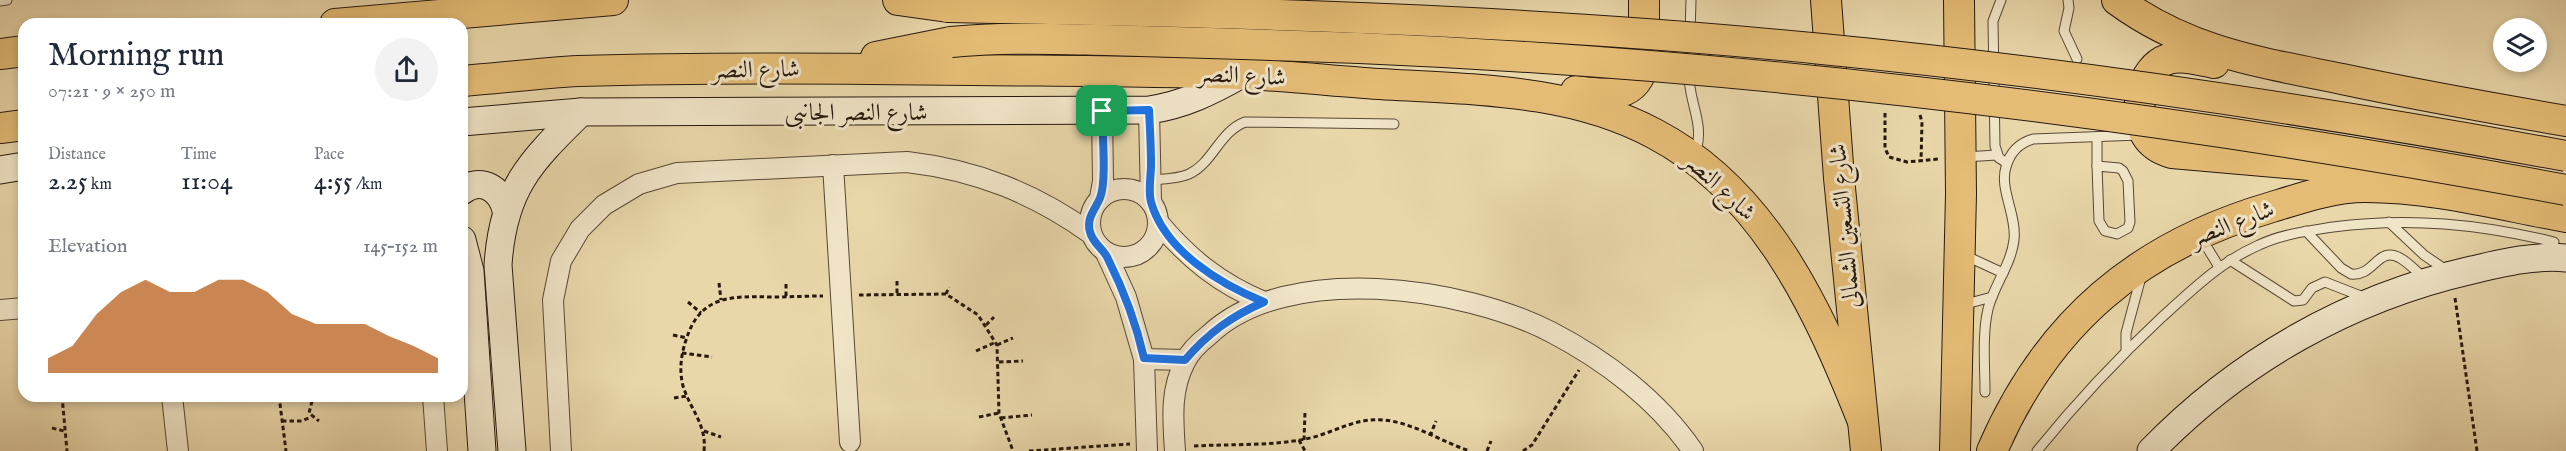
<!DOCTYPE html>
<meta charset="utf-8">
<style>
body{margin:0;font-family:"IM FELL English",Amiri,serif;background:#f2f2f3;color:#1f2937;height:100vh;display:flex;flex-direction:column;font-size:22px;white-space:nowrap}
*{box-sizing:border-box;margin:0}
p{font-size:20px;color:#747a83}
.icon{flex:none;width:33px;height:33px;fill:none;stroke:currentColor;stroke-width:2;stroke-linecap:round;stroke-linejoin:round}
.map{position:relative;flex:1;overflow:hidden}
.details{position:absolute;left:18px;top:18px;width:450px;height:384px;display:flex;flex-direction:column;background:#fff;border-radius:18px;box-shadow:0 3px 9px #0003}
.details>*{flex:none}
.fabs{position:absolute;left:2493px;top:18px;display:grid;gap:12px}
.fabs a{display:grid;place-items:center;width:54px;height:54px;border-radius:50%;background:#fff;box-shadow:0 3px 9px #0003;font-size:30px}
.pin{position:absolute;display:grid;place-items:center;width:51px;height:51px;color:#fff;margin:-26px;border-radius:12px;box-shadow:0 3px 9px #0006}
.round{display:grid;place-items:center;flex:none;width:63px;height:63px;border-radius:32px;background:#f2f2f3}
.summary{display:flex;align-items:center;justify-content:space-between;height:102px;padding:0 30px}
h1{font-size:33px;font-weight:600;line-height:45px}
.stats{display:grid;grid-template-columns:repeat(3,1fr);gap:9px;height:102px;padding:6px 30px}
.stats div{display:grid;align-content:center}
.stats b{font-size:26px;font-weight:600}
.stats small{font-size:16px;font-weight:400}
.stats p{font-size:16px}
.chart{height:168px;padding:12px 30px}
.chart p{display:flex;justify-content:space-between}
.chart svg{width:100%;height:108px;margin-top:6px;fill:#b45309;opacity:.7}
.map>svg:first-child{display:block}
</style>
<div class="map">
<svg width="2566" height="451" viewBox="0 0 2566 451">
<rect width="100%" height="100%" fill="#e9d7aa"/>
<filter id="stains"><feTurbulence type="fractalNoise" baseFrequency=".00333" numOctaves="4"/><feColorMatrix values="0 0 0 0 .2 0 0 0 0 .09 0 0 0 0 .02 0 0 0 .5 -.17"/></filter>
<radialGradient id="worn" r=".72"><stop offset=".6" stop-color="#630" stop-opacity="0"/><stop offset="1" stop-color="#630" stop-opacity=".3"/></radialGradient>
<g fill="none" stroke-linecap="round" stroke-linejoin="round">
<g stroke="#574835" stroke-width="11">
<g id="lane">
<polyline points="2001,0 1993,21 1995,146 1999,158 2007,163"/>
<polyline points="2068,0 2069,8 2064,31 2077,59"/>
<polyline points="0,1 7,0"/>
<polyline points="1690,35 1691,0"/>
<path d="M1689 73C1688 102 1706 125 1695 153"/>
<polyline points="2097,137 2097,166"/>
<polyline points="1964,157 1997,155"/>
<polygon points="2097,166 2119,168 2123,171 2128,181 2130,222 2128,228 2117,234 2105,231 2099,221"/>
<path d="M1151 180C1163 179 1178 179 1189 174 1213 163 1219 132 1245 122L1394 124"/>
<polyline points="2389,222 2424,255 2446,270"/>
<path d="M2306 231 2341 268 2351 274C2374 277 2378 245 2400 258 2409 263 2417 272 2425 279"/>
<polyline points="2202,239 2219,267"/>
<polyline points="1964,255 2003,273"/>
<polyline points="2230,260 2294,301 2303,300 2312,288 2325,282 2366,298"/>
<polyline points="1962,305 1992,297"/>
<polyline points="2126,351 2126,333 2141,277"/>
<path d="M1985 392C1985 366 1982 335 1988 309 1994 285 2011 265 2014 240 2017 215 1999 189 2006 167 2010 152 2019 143 2033 139L2140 135"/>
<path d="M2037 451C2075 404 2117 359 2161 318 2192 290 2220 262 2259 245 2282 234 2308 231 2333 227 2409 217 2480 224 2554 242"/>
</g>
</g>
<g stroke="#574835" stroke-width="22">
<g id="street">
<polyline points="1149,110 1151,202"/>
<polyline points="833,165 850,442"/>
<circle cx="1124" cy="223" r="34"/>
<polyline points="1100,198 1103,181 1102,111"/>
<path d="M1158 222C1188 258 1220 284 1264 302"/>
<polyline points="1106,253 1126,297 1144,359 1147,451"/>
<polyline points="0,310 24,308"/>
<polyline points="1144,359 1185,360"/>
<polyline points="172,396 178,451"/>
<polyline points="433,396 437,451"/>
<path d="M561 451 553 300 561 261 580 229 604 205 639 184 677 173 907 162C976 170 1034 193 1090 233"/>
<path d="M1175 451C1173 420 1170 390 1185 362 1190 351 1200 342 1209 335 1287 261 1464 287 1551 332 1605 360 1658 400 1693 451"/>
</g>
</g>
<g stroke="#26180e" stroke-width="29">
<g id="secondary">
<path d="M462 122 581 112 1149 110C1184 105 1212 91 1242 74"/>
<polyline points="0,170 24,166"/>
<path d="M462 191C481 176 501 189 506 210"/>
<polyline points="462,240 470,271 482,451"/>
<path d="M512 451 498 265C503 189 529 163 581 112"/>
<path d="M2151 451C2238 361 2349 298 2472 270 2502 263 2534 255 2566 258"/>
</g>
</g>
<g stroke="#26180e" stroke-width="32">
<g id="primary">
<polyline points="898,0 948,7"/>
<polyline points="1826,0 1839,178 1866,451"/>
<path d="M2117 0C2188 52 2259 62 2342 79 2417 95 2491 108 2566 121"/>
<polyline points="335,24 613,0"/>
<polyline points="0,54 24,51"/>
<polyline points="876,57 951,42"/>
<path d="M2214 63C2200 60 2183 55 2168 59 2141 68 2132 112 2146 135 2152 145 2161 150 2172 153L2367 170 2389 174"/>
<path d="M462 81C501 78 540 73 579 71 710 67 841 68 972 70 1061 71 1150 71 1238 74 1280 75 1322 80 1364 83 1462 90 1566 86 1655 134 1765 192 1818 309 1862 419"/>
<path d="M1576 91C1607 95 1637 100 1644 61V0"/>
<polyline points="0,128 24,125"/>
<polyline points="1955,451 1961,194 1959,0"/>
<path d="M1992 451C2047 323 2138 246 2272 207 2301 198 2334 187 2365 187 2432 187 2500 205 2566 217"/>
</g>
</g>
<g stroke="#26180e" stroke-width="3" stroke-dasharray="4.5 3" stroke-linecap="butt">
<polyline points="1885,113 1885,148 1889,157 1907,162 1938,159"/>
<polyline points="1920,115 1922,122 1921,161"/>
<polyline points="719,283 721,300"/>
<polyline points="786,284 786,297"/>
<polyline points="897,293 897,281"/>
<polyline points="946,294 949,287"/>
<polyline points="859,295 946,294 978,315 997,345 999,413 1013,451"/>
<polyline points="2455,298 2477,451"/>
<polyline points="688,302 701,313"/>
<polyline points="986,325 994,317"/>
<polyline points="673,335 687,338"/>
<polyline points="997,345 1013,338"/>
<polyline points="976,351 996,342"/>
<polyline points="682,353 712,357"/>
<polyline points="999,362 1023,361"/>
<polyline points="62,396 67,451"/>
<polyline points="279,396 286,451"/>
<polyline points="674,398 687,396"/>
<polyline points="312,401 309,413 319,421"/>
<polyline points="979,417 999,413"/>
<polyline points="1001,418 1032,415"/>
<polyline points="282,421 302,421 311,417"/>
<polyline points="52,428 64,431"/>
<polyline points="704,431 721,437"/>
<polyline points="1430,436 1436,421"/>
<polyline points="1299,440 1305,451"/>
<polyline points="1304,440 1305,412"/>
<path d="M1194 446C1228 444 1272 446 1305 439 1333 434 1354 417 1384 420 1414 423 1442 442 1470 451"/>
<path d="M704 451C707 425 690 409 683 386 679 370 681 355 686 340 700 295 731 296 772 297 789 297 806 296 823 296"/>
<polyline points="1029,451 1130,444"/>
<polyline points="1487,451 1491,441"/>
<polyline points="1523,451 1532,445 1579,370"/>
</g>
<use href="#lane" stroke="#f1e5c8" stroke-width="9"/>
<use href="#street" stroke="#f1e5c8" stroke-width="20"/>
<use href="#secondary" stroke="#f1e5c8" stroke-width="27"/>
<use href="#primary" stroke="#e4bc75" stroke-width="30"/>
<g stroke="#26180e" stroke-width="32" stroke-linecap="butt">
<g id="primary-bridge">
<path d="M948 7C1240 12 1531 20 1822 49 2071 73 2320 111 2566 156"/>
<path d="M951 42C1003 37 1054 39 1106 40 1190 42 1275 45 1359 48 1764 65 2168 116 2566 190"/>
</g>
</g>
<use href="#primary-bridge" stroke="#e4bc75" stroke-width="30"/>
</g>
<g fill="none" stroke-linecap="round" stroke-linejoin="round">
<g stroke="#fff" stroke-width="12">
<path id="route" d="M1149 110C1150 128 1151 147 1151 165 1151 176 1148 191 1151 202 1165 251 1220 284 1264 302 1232 316 1208 333 1185 360L1144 358C1136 323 1124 291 1108 259 1104 249 1093 244 1090 232 1086 218 1095 210 1100 198 1107 181 1102 131 1102 111Z"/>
</g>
<use href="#route" stroke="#1a73e8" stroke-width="8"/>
</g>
<g text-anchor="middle" stroke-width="6" stroke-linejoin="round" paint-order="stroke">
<g font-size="24" fill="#26180e" stroke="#f1e5c8">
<text transform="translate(756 69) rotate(-1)" y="8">شارع النصر</text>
<text transform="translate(1242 75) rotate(3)" y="8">شارع النصر</text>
<text x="856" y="120">شارع النصر الجانبى</text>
<text transform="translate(1720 186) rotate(43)" y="8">شارع النصر</text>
<text transform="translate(2232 223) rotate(-21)" y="8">شارع النصر</text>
<text transform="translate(1844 226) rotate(-95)" y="8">شارع التسعين الشمالى</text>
</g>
</g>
<rect width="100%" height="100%" filter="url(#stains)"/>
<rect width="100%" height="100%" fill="url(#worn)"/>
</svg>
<div class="fabs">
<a><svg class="icon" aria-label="layers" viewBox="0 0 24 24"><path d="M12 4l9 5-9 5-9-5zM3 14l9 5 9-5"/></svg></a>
</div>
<div class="pin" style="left:1102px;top:111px;background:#1e9e55"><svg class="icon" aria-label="arrive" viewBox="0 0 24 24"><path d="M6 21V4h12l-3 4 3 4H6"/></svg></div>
<section class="details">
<div class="summary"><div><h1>Morning run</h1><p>07:21 · 9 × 250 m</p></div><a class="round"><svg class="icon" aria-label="share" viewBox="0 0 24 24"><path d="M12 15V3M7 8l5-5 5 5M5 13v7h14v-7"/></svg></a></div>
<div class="stats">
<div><p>Distance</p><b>2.25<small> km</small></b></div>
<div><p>Time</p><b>11:04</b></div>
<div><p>Pace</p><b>4:55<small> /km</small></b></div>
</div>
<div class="chart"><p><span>Elevation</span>145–152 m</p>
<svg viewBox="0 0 160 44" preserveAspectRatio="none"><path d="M0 44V38L10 33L20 20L30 11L40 6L50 11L60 11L70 6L80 6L90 11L100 20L110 24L120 24L130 24L140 29L150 33L160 38V44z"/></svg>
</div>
</section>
</div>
